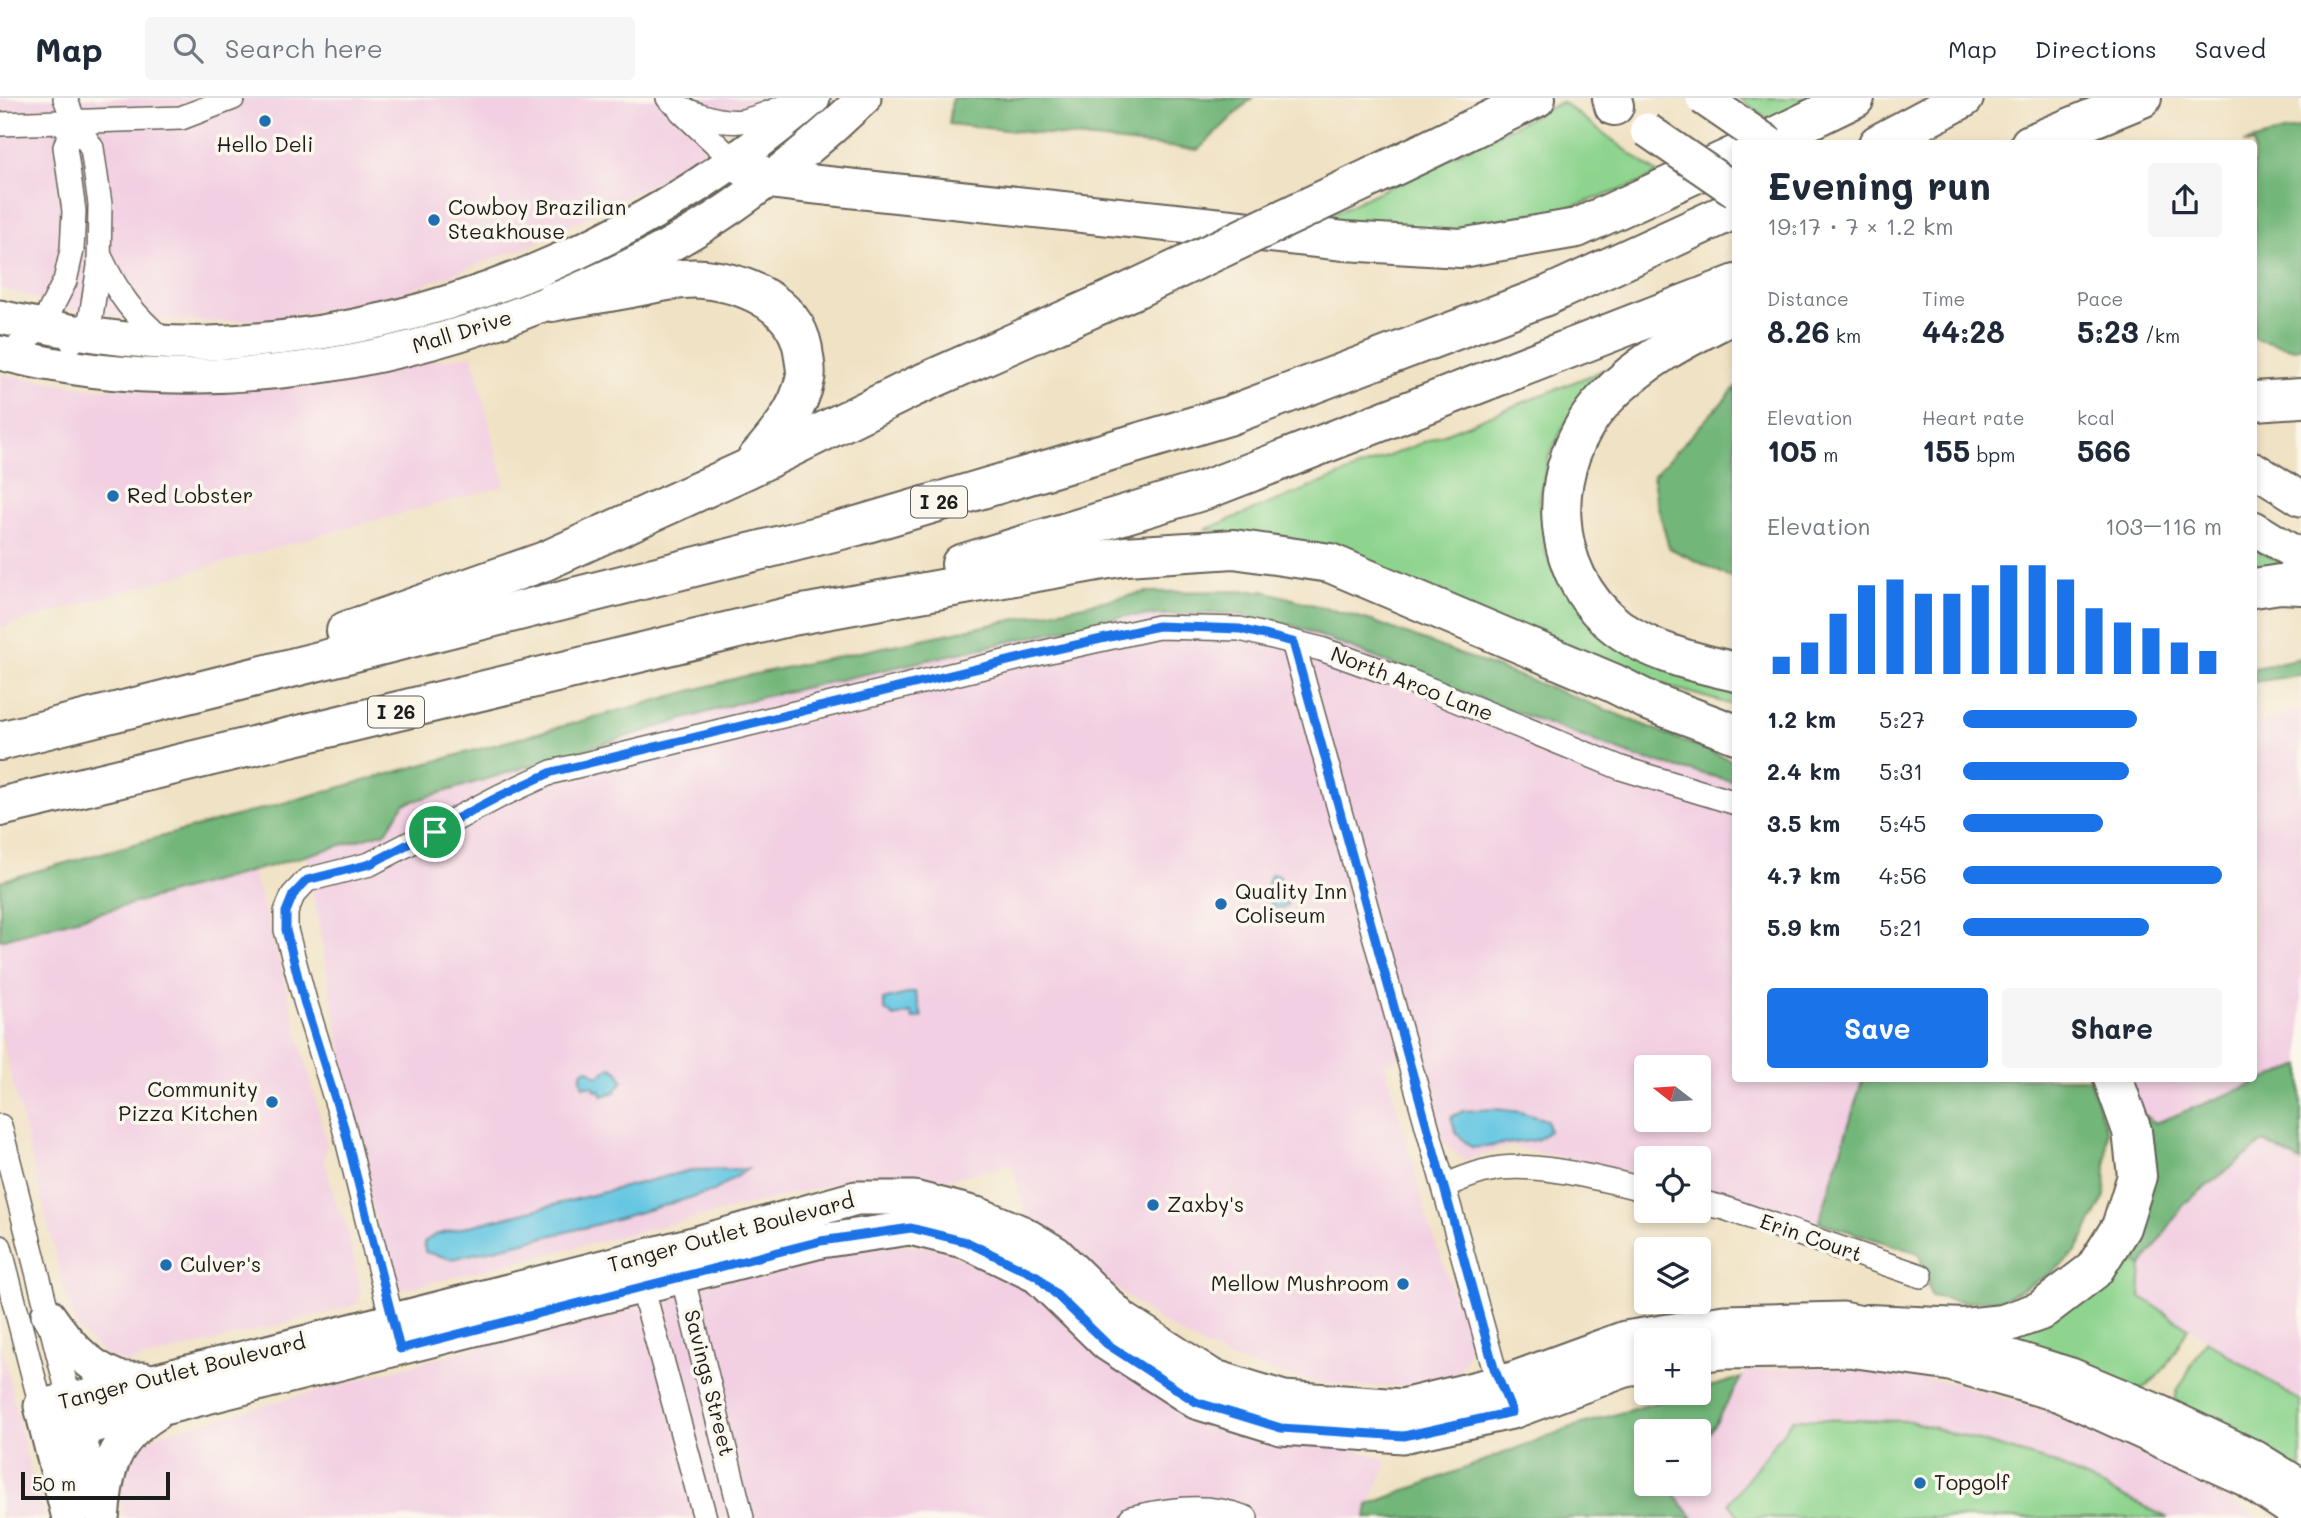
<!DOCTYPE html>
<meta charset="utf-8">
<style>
body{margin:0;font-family:Mali,sans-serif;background:#f6f6f7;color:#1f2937;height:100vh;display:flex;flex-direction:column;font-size:26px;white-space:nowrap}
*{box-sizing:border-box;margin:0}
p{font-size:23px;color:#747a83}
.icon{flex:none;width:38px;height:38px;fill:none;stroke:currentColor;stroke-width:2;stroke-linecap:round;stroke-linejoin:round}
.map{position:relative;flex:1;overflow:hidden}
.side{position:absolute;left:1732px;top:42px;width:525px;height:942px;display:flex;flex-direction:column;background:#fff;border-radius:7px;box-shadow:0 4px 10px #0003}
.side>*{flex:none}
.needle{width:46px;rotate:287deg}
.controls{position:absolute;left:1634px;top:957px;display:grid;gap:14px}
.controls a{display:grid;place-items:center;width:77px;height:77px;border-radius:7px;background:#fff;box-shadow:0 4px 10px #0003;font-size:35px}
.scale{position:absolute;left:21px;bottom:18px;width:149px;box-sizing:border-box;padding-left:7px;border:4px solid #1c1c1c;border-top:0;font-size:19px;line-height:24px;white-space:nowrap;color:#1c1c1c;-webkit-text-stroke:5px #fbf7ec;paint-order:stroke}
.pin{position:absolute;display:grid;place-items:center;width:60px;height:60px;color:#fff;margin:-30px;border:4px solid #fff;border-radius:50%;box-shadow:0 2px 7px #0007}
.round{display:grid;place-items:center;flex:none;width:74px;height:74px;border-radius:7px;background:#f6f6f7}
.head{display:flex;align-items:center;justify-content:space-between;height:119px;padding:0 35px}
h1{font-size:38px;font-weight:700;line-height:52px}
.metrics{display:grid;grid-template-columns:repeat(3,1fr);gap:10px;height:119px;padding:7px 35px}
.metrics div{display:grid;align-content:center}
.metrics b{font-size:30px;font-weight:700}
.metrics small{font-size:19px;font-weight:400}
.metrics p{font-size:19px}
.chart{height:196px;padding:14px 35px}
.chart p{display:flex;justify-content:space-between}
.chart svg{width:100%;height:126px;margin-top:7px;stroke:#1a73e8;stroke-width:6}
.action{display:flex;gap:14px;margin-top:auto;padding:14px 35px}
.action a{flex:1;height:80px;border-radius:7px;background:#1a73e8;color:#fff;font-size:28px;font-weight:700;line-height:80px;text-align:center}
.action a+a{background:#f6f6f7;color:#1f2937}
ul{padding:0 35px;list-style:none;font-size:23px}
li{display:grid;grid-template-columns:112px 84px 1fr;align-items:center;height:52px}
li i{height:18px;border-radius:9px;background:#1a73e8}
header{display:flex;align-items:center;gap:42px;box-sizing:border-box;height:98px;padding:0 35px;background:#fff;border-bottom:2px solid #e0e1e3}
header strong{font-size:33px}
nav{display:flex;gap:38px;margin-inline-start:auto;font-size:24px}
.search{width:490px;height:63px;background:#f6f6f7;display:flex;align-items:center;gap:18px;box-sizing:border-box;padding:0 24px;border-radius:7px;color:#747a83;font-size:26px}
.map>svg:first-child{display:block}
</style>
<header>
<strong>Map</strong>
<div class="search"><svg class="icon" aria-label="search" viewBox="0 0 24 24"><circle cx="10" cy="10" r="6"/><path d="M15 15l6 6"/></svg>Search here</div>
<nav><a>Map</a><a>Directions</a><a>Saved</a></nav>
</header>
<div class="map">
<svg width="2301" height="1420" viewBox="0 0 2301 1420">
<rect width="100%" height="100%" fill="#fbf7ec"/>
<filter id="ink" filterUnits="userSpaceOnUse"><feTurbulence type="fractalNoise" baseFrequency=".0143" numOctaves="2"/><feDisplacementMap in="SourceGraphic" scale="14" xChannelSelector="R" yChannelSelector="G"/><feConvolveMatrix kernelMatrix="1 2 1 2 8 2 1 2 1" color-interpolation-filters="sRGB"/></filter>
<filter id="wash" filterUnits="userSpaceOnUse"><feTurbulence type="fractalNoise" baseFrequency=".00686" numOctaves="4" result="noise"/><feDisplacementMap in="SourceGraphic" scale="28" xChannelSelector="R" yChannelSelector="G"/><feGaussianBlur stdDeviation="1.57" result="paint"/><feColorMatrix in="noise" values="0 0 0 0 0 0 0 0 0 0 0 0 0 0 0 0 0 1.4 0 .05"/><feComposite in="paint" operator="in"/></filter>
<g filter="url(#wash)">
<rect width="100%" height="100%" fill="#f0e2c4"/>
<g fill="#f2cfe2" fill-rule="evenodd">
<polygon points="0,0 760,0 737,26 680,72 529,148 381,202 272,221 216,224 91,218 0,190"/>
<polygon points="472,257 505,388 273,450 0,530 0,276 98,291 235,278 238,291"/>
<path d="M1230 515 1295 528 1460 593 1639 660 1736 684V980H1862L1819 1124 1699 1093V1060H1647V1080L1511 1048 1464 1062 1444 1045 1419 953 1385 964 1428 1123 1471 1243 1469 1253 1456 1280 1423 1287 1362 1289 1304 1282 1232 1262 1182 1237 1147 1214 1107 1183 1064 1145 1026 1118 1012 1066 936 1084 902 1081 839 1085 404 1191H397L390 1185 362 1068 306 757 386 734 404 706 741 604 1124 518ZM1647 970H1699V1022H1647Z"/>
<polygon points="2301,611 2301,967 2156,1025 2142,1016 2128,980 2254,980 2254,627"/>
<polygon points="252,773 273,839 327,1046 324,1059 337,1109 344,1120 361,1191 359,1202 353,1208 127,1265 107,1259 78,1232 66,1199 0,934 0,842"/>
<polygon points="2264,1044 2301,1064 2301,1304 2140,1198 2142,1168 2185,1105"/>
<polygon points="855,1148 932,1148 1023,1187 1136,1282 1388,1362 1368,1410 1366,1420 124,1420 120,1390 132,1360 149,1342 160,1336 660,1199"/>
<polygon points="0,1242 30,1373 35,1381 45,1420 0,1420"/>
<polygon points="1825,1269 1895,1275 1952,1285 2050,1314 2180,1375 2259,1420 1693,1420 1675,1397 1681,1386 1699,1386 1699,1354 1745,1273"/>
</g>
<g fill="#8ed48e" stroke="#557855" stroke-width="2">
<polygon points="1739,0 1822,0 1774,25"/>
<polygon points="1562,4 1658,76 1635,87 1545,118 1481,132 1302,131"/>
<polygon points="1604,272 1566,324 1549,358 1539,404 1546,456 1564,492 1736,589 1736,608 1656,585 1284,443 1206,431"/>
<polygon points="2254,449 2279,465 2282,475 2254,478"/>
<path d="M2117 1152 2142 1168 2140 1198 2188 1230C2175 1252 2163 1281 2139 1292L1972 1240Z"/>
<polygon points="2206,1242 2301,1304 2301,1379 2178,1311 2175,1303 2177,1294"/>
<polygon points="1793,1321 1910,1323 2051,1364 2168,1420 1740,1420 1729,1405"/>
</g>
<g fill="#72b679" stroke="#47694a" stroke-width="2">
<polygon points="952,0 1252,0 1198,52 949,26"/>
<polygon points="2301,29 2301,250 2295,251 2254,241 2254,46 2244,45"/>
<polygon points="1736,289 1736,482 1669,450 1656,401 1653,378"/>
<polygon points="1264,493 1372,523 1564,595 1736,664 1736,684 1639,660 1460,593 1295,528 1230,515 1124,518 741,604 404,706 386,734 267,769 0,842 0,783 741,579 1146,494"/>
<polygon points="2301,560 2301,577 2254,584 2254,570"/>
<polygon points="2301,967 2301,1064 2264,1044 2185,1105 2142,1168 2117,1152 2142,1016 2156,1025"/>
<polygon points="1863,980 2089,980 2107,1033 2105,1098 2076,1154 2052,1175 2004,1201 1966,1204 1931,1198 1919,1155 1819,1124"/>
<polygon points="1741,1280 1699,1354 1699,1334 1647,1334 1647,1386 1681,1386 1675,1397 1693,1420 1366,1420 1368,1407 1572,1329 1689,1295 1699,1295 1699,1292"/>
</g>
<g fill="#64c6e2" stroke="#40717f" stroke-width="2">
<path d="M1271 776 1280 778V791L1288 805 1283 810H1275C1264 800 1266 789 1271 776Z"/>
<polygon points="915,894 922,919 913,921 911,915 894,919 885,912 883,902"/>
<path d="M611 969 617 972 623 983 615 994 603 998 600 992 596 993 593 988H583C580 981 579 973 588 971L595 977H600Z"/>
<polygon points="1495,1011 1520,1014 1547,1022 1549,1033 1537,1042 1472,1050 1456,1035 1451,1019 1463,1013"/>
<polygon points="748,1071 714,1093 595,1127 452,1161 425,1154 424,1144 435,1137 691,1072"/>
</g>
</g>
<g filter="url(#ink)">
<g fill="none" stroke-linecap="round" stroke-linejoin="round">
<g stroke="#666157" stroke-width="26">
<g id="street">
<polyline points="65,0 74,23 92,50 100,106 99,168 91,218 84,234 72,244"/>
<path d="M668 0C681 14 723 26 742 23 760 20 777 11 795 4"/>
<polyline points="681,13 735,64"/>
<polyline points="0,26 181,20 233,0"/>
<path d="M100 158C119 198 132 215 165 244"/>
<polyline points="7,257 42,228 65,183 72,152 74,113 65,49 74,23"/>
<polyline points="1293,544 1494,1270 1504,1298"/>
<polyline points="0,1028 70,1303"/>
<path d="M1444 1088C1459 1082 1474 1075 1490 1072 1531 1062 1605 1082 1647 1092"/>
<polyline points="1699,1104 1724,1110 1921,1178"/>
<polyline points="0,1149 41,1308"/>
<polyline points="679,1165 742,1420"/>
<polyline points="639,1177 705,1420"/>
<polyline points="395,1234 344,1029 305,903 286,832 286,814 293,797 307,782 370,766 500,698 552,674 1049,553 1158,529 1240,531 1321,551 1402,580 1621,670 1736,705"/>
<path d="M1131 1420C1170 1411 1207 1405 1246 1420"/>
</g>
</g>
<g stroke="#666157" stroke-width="37">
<g id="secondary">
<path d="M0 219C68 234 141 247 210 245 432 237 647 145 813 0"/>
<path d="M0 255C197 305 406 270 589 187 639 165 688 139 733 108 779 76 823 39 864 0"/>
<polyline points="2254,371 2301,401"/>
<polyline points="2254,430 2301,459"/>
<path d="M48 1217C67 1244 84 1266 116 1279 124 1282 135 1281 144 1281"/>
<polyline points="1699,1257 1722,1254 1849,1252 1950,1266 2060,1297 2245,1381 2301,1418"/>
<polyline points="72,1310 98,1411"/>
<polyline points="49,1339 821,1143 910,1130 967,1144 1037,1178 1107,1246 1196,1304 1281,1330 1403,1338 1512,1314 1634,1269 1647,1266"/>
<polyline points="69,1420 41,1308 157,1282 693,1146 856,1100 914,1100 980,1117 1023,1135 1056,1155 1123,1221 1212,1278 1284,1300 1402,1308 1510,1282 1625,1240 1724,1224 1843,1221 1986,1251 2071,1277 2157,1313 2256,1360 2301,1388"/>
<path d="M102 1420C107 1371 111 1344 155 1316"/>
</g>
</g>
<g stroke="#666157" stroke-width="42">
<g id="highway">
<polyline points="1612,0 1614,8"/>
<polyline points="1760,46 1855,0"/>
<polyline points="1878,46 1964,0"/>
<polyline points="2030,46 2142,0"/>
<polyline points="735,64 769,81 801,85 1345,143 1461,150 1577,130 1736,57"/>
<polyline points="1374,78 1536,0"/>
<path d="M552 204C578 199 604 195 631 190 655 185 680 179 704 181 750 186 800 209 804 259 805 266 807 274 805 281 799 312 777 338 756 362"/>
<path d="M1736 215C1688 239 1641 262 1604 302 1544 366 1546 474 1617 529 1650 554 1696 565 1736 574"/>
<polyline points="2254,303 2301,300"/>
<polyline points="961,466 1205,392 1736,186"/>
<polyline points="2254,490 2280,486 2301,487"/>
<polyline points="346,533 545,463 747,371 914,289 1133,192"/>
<polyline points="0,643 857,428 1228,318 1546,198 1736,111"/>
<polyline points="0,709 792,518 1125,458 1234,451 1330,465 1613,585 1651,604 1736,636"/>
<polyline points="1868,1226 1964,1230 2003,1226 2040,1213 2094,1172 2121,1129 2137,1078 2132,1033 2113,980"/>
</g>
</g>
<use href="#street" stroke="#fff" stroke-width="23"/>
<use href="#secondary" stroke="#fff" stroke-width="33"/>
<use href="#highway" stroke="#fff" stroke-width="38"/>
<g stroke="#666157" stroke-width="37" stroke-linecap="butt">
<g id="secondary-bridge">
<polyline points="1703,0 1770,46"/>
<polyline points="1647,32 1736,93"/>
</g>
</g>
<g stroke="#666157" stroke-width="42" stroke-linecap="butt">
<polyline id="highway-bridge" points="1133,192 1374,78"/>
</g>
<use href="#secondary-bridge" stroke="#fff" stroke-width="33"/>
<use href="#highway-bridge" stroke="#fff" stroke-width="38"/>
</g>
</g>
<g fill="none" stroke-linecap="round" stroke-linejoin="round" filter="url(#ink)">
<g stroke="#fff" stroke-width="14">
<polygon id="route" points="1158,528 1240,531 1293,544 1494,1270 1512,1314 1404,1338 1281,1330 1196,1304 1107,1246 1037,1178 967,1144 911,1130 821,1143 400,1251 344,1029 304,903 286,832 286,814 293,797 307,782 370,766 500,698 552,674 1049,553"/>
</g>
<use href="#route" stroke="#1a73e8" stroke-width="9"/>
</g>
<g fill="#1f6fb2" stroke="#fbf7ec" stroke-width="2.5">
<circle cx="265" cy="23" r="7"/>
<circle cx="434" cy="122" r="7"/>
<circle cx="113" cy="398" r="7"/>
<circle cx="1221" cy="806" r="7"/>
<circle cx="272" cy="1004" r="7"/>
<circle cx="1153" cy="1107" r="7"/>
<circle cx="166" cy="1167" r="7"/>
<circle cx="1403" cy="1186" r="7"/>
<circle cx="1920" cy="1385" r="7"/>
</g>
<g text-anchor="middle" stroke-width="7" stroke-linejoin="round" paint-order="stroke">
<g fill="#fbf7ec" stroke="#5f5e5a" stroke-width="2">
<rect x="911" y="388.5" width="56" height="31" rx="5"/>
<rect x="368" y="598.5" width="56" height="31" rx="5"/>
</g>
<g font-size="19" font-weight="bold" fill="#1c1c1c">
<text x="939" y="411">I 26</text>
<text x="396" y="621">I 26</text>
</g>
<g font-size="21" fill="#1c1c1c" stroke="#fbf7ec" text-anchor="start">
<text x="265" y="54" text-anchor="middle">Hello Deli</text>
<text x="448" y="117">Cowboy Brazilian<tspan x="448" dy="24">Steakhouse</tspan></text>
<text x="127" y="405">Red Lobster</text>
<text x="1235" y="801">Quality Inn<tspan x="1235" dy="24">Coliseum</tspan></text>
<text x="258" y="999" text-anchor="end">Community<tspan x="258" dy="24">Pizza Kitchen</tspan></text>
<text x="1167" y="1114">Zaxby's</text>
<text x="180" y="1174">Culver's</text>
<text x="1389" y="1193" text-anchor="end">Mellow Mushroom</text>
<text x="1934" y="1392">Topgolf</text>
</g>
<g font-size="21" fill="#1c1c1c" stroke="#fbf7ec">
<text transform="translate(462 234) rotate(-17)" y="7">Mall Drive</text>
<text transform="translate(1412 586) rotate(21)" y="7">North Arco Lane</text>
<text transform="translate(731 1135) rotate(-15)" y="7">Tanger Outlet Boulevard</text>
<text transform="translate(1811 1140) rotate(19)" y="7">Erin Court</text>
<text transform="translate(182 1274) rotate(-14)" y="7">Tanger Outlet Boulevard</text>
<text transform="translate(709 1285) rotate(76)" y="7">Savings Street</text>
</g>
</g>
</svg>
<div class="controls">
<a><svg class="needle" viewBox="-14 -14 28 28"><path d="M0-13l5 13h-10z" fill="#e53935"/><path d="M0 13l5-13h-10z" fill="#747a83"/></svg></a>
<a><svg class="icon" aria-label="locate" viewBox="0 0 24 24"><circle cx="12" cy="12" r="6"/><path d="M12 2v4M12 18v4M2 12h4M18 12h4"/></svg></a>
<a><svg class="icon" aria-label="layers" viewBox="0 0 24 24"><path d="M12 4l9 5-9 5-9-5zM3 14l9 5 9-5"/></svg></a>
<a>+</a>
<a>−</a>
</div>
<div class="scale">50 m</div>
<div class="pin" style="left:435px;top:734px;background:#1e9e55"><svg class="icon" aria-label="arrive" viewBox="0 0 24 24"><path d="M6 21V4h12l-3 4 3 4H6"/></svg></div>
<section class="side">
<div class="head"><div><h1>Evening run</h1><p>19:17 · 7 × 1.2 km</p></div><a class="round"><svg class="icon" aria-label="share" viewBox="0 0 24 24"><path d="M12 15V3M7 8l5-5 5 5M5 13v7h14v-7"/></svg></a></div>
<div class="metrics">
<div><p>Distance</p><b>8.26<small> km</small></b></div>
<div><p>Time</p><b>44:28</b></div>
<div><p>Pace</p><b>5:23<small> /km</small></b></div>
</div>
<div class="metrics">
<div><p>Elevation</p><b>105<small> m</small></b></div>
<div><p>Heart rate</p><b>155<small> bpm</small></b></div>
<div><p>kcal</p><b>566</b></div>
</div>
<div class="chart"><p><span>Elevation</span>103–116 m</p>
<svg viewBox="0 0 160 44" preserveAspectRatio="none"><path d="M5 44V38M15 44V33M25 44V23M35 44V13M45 44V11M55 44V16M65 44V16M75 44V13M85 44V6M95 44V6M105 44V11M115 44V21M125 44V26M135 44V28M145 44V33M155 44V36"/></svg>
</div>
<ul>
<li><b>1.2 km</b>5:27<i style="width:67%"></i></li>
<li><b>2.4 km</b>5:31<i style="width:64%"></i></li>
<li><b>3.5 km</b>5:45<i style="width:54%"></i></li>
<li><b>4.7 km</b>4:56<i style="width:100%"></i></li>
<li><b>5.9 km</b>5:21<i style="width:72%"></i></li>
</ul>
<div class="action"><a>Save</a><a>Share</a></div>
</section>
</div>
